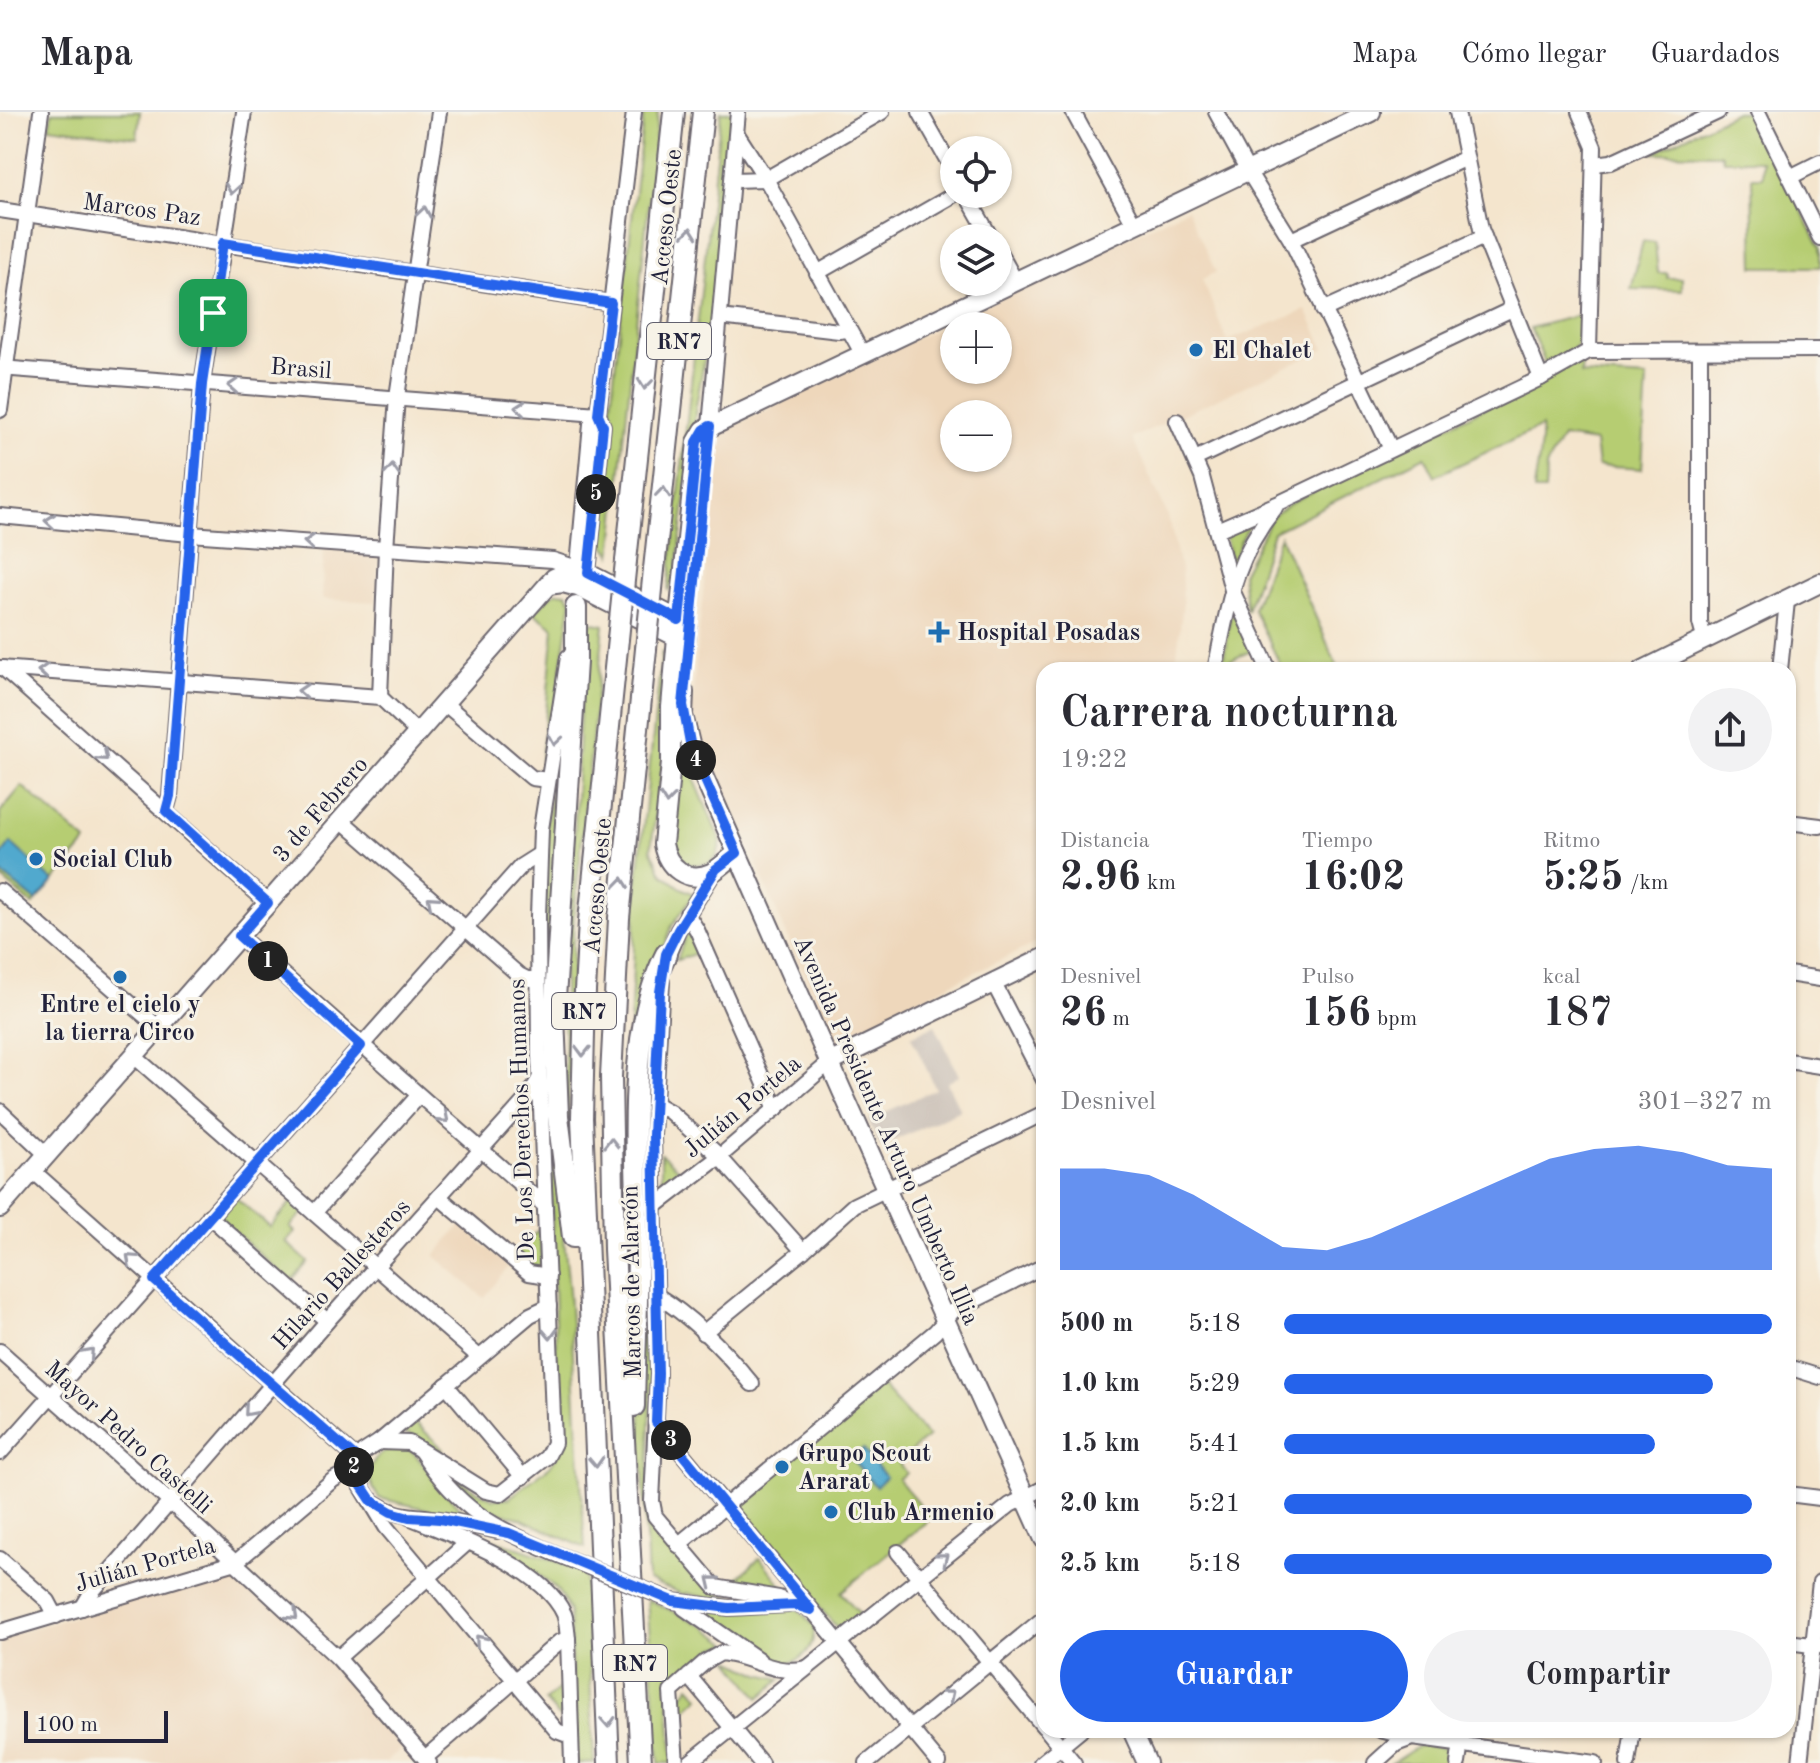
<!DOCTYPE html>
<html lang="es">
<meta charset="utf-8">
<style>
body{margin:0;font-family:"Old Standard TT",serif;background:#f2f2f3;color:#2b2b33;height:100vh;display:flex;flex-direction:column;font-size:30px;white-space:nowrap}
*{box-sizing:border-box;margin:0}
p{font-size:26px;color:#7c7c81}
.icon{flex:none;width:44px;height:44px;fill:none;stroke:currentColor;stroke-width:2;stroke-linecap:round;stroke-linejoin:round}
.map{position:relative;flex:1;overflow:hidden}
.panel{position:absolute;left:1036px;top:550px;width:760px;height:1076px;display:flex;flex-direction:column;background:#fff;border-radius:24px;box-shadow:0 2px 6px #0004}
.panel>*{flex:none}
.buttons{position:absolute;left:940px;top:24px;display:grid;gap:16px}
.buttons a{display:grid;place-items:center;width:72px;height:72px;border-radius:50%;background:#fff;box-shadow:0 2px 6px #0004;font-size:40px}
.scale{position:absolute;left:24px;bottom:20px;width:144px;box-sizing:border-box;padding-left:8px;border:4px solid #22223b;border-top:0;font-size:22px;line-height:28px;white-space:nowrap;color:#22223b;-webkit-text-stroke:6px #f7f3e8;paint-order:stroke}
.pin{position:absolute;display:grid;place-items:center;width:68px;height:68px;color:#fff;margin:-34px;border-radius:16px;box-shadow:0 4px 12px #0006}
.km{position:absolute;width:40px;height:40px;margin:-20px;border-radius:50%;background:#222;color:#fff;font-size:22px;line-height:40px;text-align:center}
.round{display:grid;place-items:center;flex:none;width:84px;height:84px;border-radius:42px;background:#f2f2f3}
.headline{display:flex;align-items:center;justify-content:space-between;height:136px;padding:0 24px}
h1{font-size:44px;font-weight:700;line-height:60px}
.figures{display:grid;grid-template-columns:repeat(3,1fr);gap:12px;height:136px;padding:8px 24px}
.figures div{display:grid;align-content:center}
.figures b{font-size:40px;font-weight:700}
.figures small{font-size:22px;font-weight:400}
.figures p{font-size:22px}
.chart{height:224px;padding:16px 24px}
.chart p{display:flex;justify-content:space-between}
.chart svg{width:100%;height:144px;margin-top:8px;fill:#2563eb;opacity:.7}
.button{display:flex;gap:16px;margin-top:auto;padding:16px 24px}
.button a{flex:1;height:92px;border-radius:48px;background:#2563eb;color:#fff;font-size:32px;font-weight:700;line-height:92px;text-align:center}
.button a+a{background:#f2f2f3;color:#2b2b33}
ul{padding:0 24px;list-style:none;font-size:26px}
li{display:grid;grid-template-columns:128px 96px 1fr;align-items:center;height:60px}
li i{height:20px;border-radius:10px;background:#2563eb}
header{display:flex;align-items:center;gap:48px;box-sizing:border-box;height:112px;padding:0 40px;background:#fff;border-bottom:2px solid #e1e1e2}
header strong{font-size:38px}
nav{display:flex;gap:44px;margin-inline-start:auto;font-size:28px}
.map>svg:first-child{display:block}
</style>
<header>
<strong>Mapa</strong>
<nav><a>Mapa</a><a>Cómo llegar</a><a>Guardados</a></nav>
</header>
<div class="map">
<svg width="1820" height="1651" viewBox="0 0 1820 1651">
<rect width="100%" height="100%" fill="#f7f3e8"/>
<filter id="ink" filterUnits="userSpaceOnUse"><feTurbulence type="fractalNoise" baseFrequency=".0125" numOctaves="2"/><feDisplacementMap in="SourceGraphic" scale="16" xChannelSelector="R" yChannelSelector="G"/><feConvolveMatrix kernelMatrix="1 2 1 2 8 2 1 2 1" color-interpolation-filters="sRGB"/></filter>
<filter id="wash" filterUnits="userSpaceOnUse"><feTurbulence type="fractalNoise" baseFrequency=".006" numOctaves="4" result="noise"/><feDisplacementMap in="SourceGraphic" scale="32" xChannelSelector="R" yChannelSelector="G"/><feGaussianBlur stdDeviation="1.8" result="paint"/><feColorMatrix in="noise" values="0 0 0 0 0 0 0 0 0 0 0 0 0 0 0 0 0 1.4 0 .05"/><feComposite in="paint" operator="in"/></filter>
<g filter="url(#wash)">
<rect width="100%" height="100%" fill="#f4e5cd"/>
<g fill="#eed7bb" fill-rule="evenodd">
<path d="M1187 97 1216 160 1202 167 1227 229 1306 198 1325 237 1132 326 1168 404 1181 459 1183 491 1176 549 1174 558H1044V827L837 927 830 924 691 599 719 321ZM954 214H998V258H954ZM954 302H998V346H954Z"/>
<polygon points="324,435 379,439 376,490 322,487"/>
<polygon points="461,1113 508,1155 484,1186 435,1144"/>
<polygon points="225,1461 229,1469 240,1471 246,1466 329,1542 406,1632 385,1651 0,1651 0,1526"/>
</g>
<polygon fill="#ccc2b9" points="935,913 959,964 947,971 960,998 880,1035 868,1008 936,977 911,924"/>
<g fill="#b6cd72" stroke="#6c7856" stroke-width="2">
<polygon points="52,0 140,0 137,26 49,15"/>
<polygon points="644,0 658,0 612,443 601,427 608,366 603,364"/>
<polygon points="721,0 732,0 715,189 696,294 676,467 668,479"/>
<polygon points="1736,0 1752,0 1820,135 1820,155 1754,155 1752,65 1763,65 1762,48 1723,48 1722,42 1652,41"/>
<polygon points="1643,129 1655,130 1658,161 1667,161 1667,166 1682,166 1682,178 1631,177"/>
<path d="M1583 202C1582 226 1574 252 1545 251L1530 216Z"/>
<path d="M1582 248 1581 262 1647 266 1642 357 1598 354 1595 330 1562 325 1546 355 1545 379H1534C1536 356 1543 337 1541 315L1435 364 1425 344 1273 420 1247 499 1242 462 1271 406 1288 392Z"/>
<polygon points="1250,412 1240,430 1232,456 1225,423"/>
<polygon points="1280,424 1339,558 1283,558 1253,497"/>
<polygon points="558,480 566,481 572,488 545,662 540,662 554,516 534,501 551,483"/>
<polygon points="1234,501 1251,539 1224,551 1227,558 1222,558 1230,506"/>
<polygon points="589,510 604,513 574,802 568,994 573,1052 566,1053 563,797 571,797 584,514"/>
<polygon points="662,539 669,557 664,638 651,737 662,761 681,776 694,782 672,814 630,930 627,978 637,774"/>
<polygon points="573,547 551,788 548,961 569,1178 585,1436 522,1407 481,1394 446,1362 493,1387 509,1386 550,1354 561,1337 556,1244 548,961 543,877 546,714"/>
<polygon points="679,647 686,647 721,730 717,743 708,752 687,753 675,737"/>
<polygon points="22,674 87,730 33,793 0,765 0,700"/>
<polygon points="687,820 691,821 700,840 677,848"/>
<polygon points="646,1021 652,1256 648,1374 650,1410 712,1477 721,1483 750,1488 722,1489 686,1481 685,1483 648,1468 638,1251"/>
<polygon points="661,1042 684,1062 670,1074 661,1072"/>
<polygon points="236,1086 270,1115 293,1089 305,1099 290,1115 295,1120 286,1130 308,1150 291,1170 218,1105"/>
<polygon points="540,1116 542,1158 538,1159 516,1141"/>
<polygon points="880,1272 928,1325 898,1350 906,1361 898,1367 931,1406 841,1480 860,1502 839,1518 731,1394"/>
<polygon points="413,1308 443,1337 440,1340 416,1325 400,1319"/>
<path d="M404 1335 414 1341 458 1395 487 1411 379 1386C360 1359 373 1337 404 1335Z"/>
<path d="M437 1411 498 1429 585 1459 594 1651H576L569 1500C565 1490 561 1481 553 1474 525 1449 471 1429 437 1411Z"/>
<polygon points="760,1446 790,1484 775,1477 733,1470"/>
<polygon points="647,1487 704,1514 729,1532 715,1536 668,1576 673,1651 659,1651"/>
<path d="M798 1497 814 1514C815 1534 806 1547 786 1552L772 1547 703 1498Z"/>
<polygon points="730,1548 760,1562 781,1567 759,1586"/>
<polygon points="562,1574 562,1575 563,1609 545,1589"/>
<polygon points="690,1574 700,1585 681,1602 680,1587"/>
<polygon points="1420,1633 1451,1637 1454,1641 1453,1651 1392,1651"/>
</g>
<g fill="#51a9ce" stroke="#3a6684" stroke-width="2">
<polygon points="11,731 54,769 36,789 0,760 0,745"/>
<polygon points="863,1337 886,1365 876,1375 852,1347"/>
</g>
</g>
<g filter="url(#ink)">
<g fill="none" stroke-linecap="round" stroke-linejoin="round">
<g stroke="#6c666e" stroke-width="18">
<g id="minor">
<polyline points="920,0 954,60"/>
<polyline points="1073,0 1134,112"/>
<polyline points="1216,0 1248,59 1291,128 1391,337"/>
<polyline points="1457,0 1481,117 1541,266"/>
<polyline points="1579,0 1594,35 1589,239"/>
<polyline points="1758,0 1820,126"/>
<polyline points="737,22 766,67 862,241"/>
<polyline points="1595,52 1611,50 1718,0"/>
<polyline points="1790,65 1820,50"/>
<polyline points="733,68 766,67 882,0"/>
<polyline points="966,82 991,126"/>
<polyline points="0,98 611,191"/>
<polyline points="1291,128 1466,46"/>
<polyline points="998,138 1016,170"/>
<polyline points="817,161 955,82"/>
<polyline points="1323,198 1484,125"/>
<polyline points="720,205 839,219 848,218"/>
<polyline points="1700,239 1700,511 1704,526"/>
<polyline points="0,256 598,302"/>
<polyline points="0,298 41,0"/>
<polyline points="1177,309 1202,365 1232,478 1269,558"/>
<polyline points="710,314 738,0"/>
<polyline points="1195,347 1512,197"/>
<polyline points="0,404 190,422 553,448 577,456"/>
<polyline points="1217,418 1277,392 1541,266 1589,239 1820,238"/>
<polyline points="577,465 591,312 598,302 634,0"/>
<polyline points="584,467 588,461 603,314 598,302"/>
<polyline points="0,556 380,585 418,621"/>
<polyline points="3,556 268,791"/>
<path d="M1215 558C1228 495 1233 448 1275 396"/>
<polyline points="1780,558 1787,489"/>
<polyline points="380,585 386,436 397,285 439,0"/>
<polyline points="444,591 532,666 548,668"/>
<polyline points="166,699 170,684 202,272 244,0"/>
<polyline points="341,708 519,863 527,867 537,867"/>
<polyline points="1788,710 1820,714"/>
<polyline points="0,779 159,916"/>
<polyline points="687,802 697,818 776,997"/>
<polyline points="239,824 545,1094"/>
<polyline points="665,850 678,818 716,757"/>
<polyline points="1788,862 1820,867"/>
<polyline points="662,870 653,1023 658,1262 652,1389 655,1404 715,1475 779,1486 811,1498"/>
<polyline points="993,870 1044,968"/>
<polyline points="134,944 479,1245"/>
<polyline points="1788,949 1820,954"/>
<polyline points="654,991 670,1000 715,1040 803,1139"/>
<polyline points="0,999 47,1043"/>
<polyline points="33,1059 357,1347"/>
<polyline points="439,1085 529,1161 548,1164"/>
<polyline points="654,1095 719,1045 829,951"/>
<polyline points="314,1101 418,984"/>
<polyline points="209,1104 327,1209"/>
<path d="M656 1183C692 1205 726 1240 752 1272"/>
<polyline points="703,1221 803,1139 854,1093 1044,1001"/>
<polyline points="0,1239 170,1390 338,1546 429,1651"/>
<polyline points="1788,1255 1820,1265"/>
<polyline points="446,1273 523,1365"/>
<polyline points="656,1310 939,1651"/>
<polyline points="379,1330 409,1331 486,1379 500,1382 547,1345 554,1331 539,944 538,804 541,717 568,545"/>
<path d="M421 1339C459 1398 491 1414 554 1441"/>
<polyline points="0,1341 521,754 540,742"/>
<polyline points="354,1356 357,1367 386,1415 557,1619 570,1624"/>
<polyline points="1788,1382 1820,1386"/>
<path d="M371 1388C399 1407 409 1402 439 1407 459 1410 478 1415 497 1419"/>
<path d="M409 1405C454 1424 543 1455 564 1502 567 1510 567 1519 568 1527L572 1651"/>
<polyline points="678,1433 935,1220 953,1199 1044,1154"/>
<polyline points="898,1440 1044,1615"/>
<polyline points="0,1447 48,1489 56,1504"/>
<polyline points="673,1489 729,1496 788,1493"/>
<polyline points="82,1496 91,1481 330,1206 529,984 539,967"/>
<polyline points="684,1496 759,1548"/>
<polyline points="0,1520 236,1450 333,1368 354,1356 362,1341 379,1330 530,1203 549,1194"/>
<polyline points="1788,1530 1819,1534"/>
<polyline points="338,1546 467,1431"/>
<polyline points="689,1564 761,1651"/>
<polyline points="1047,1618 1074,1651"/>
<polyline points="1380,1618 1411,1626"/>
<polyline points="425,1646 559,1530 568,1527"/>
<path d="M676 1651 671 1580 705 1550 721 1541C751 1544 775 1564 806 1556"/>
<polyline points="689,1651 1010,1393 1044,1376"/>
<polyline points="867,1651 1044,1506"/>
<polyline points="1041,1651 1081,1618"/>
<polyline points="1375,1651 1396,1632 1412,1626 1595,1651"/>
<polyline points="1458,1651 1463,1618"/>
<polyline points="1628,1651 1633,1618"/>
<polyline points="1800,1651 1820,1470"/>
</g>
</g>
<g stroke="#6c666e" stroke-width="22">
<g id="major">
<polyline points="548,473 563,471 578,475 677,525 686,525"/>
<polyline points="1643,558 1820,471"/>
<polyline points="684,580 683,603 691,636 842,979 1044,1427"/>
<path d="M737 741C729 747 720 756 711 761 687 772 667 755 663 732L671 651V595L677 525 697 330 704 318 1371 0"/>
<polyline points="829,951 1044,846"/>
<polyline points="0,1096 554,466 577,456 679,508 687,515"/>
<polyline points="1132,1618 1147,1651"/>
</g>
</g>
<g stroke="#6c666e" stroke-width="24">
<g id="highway">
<polyline points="626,449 674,0"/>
<polyline points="654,457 703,0"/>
<polyline points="573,1125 558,1004 554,903 576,550 576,495"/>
<path d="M634 1294C635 1239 638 1184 638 1130 637 1040 625 923 666 842"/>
<polyline points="609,1651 582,1006 585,879 589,809 618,527"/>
<polyline points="641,1651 614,1137 611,965 619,806 646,537"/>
</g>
</g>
<use href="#minor" stroke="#fff" stroke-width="14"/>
<use href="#major" stroke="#fff" stroke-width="18"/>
<use href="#highway" stroke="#fff" stroke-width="20"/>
<g stroke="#6c666e" stroke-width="18" stroke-linecap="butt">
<polyline id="minor-bridge" points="554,1441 668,1487"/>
</g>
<g stroke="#6c666e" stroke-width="24" stroke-linecap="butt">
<g id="highway-bridge">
<polyline points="618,527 626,449"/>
<polyline points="646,537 654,457"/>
</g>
</g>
<use href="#minor-bridge" stroke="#fff" stroke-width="14"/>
<use href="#highway-bridge" stroke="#fff" stroke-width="20"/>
</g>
<defs><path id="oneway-chevron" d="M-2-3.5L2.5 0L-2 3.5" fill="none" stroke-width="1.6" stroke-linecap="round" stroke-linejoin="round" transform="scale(2)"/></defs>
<g stroke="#9c9ca7">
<use href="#oneway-chevron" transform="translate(232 77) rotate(99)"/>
<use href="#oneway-chevron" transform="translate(424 100) rotate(-81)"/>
<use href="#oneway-chevron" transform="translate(690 121) rotate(-84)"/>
<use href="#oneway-chevron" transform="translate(645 272) rotate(96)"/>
<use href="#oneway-chevron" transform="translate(233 274) rotate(-176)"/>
<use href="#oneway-chevron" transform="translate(520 296) rotate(-175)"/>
<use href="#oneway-chevron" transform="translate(392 358) rotate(-86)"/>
<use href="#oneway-chevron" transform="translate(663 380) rotate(-84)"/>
<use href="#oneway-chevron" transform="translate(50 409) rotate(-175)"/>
<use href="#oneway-chevron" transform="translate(309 430) rotate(-176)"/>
<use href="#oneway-chevron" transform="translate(43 559) rotate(-176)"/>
<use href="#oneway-chevron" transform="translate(303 579) rotate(-176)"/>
<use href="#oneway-chevron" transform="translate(555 628) rotate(99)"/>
<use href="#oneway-chevron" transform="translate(103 644) rotate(41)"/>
<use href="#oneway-chevron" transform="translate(667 687) rotate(96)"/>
<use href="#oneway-chevron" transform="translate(622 771) rotate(-84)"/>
<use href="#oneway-chevron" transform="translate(432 789) rotate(-139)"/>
<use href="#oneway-chevron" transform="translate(583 939) rotate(91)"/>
<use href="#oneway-chevron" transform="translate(444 1006) rotate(41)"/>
<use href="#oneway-chevron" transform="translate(611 1031) rotate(-90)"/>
<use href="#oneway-chevron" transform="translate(131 1147) rotate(-138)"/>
<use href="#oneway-chevron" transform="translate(550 1222) rotate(88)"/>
<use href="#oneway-chevron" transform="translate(89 1241) rotate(-48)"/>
<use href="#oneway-chevron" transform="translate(249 1299) rotate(131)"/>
<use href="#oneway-chevron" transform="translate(596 1350) rotate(87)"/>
<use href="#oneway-chevron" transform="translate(943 1446) rotate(-38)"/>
<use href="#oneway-chevron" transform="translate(712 1469) rotate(-141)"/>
<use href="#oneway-chevron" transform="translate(293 1503) rotate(43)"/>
<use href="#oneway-chevron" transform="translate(480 1528) rotate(-130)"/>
<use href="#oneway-chevron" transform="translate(949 1583) rotate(-40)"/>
<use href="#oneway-chevron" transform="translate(608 1610) rotate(87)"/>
</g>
</g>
<g fill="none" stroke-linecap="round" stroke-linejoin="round" filter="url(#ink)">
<g stroke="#fff" stroke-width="16">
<polygon id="route" points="223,131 611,191 598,302 603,314 588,461 679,508 697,330 704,318 710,314 683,593 691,636 737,741 716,757 678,818 666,842 660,880 653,1023 658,1262 656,1310 811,1498 795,1493 729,1496 673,1489 509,1421 440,1407 409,1405 391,1400 371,1388 357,1367 354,1356 357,1347 154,1168 361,934 239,824 268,791 166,699 170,684 202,272"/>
</g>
<use href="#route" stroke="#2563eb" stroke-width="10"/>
</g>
<g fill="#1f6fb2" stroke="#f7f3e8" stroke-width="3">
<circle cx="1196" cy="238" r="8"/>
<path d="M935 508h8v8h8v8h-8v8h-8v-8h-8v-8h8z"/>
<circle cx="36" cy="747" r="8"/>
<circle cx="120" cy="865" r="8"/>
<circle cx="782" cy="1355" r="8"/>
<circle cx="831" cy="1400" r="8"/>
</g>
<g text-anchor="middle" stroke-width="6" stroke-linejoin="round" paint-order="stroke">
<g fill="#f7f3e8" stroke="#62616f" stroke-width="2">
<rect x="647" y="211" width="64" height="36" rx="6"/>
<rect x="552" y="881" width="64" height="36" rx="6"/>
<rect x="603" y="1533" width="64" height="36" rx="6"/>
</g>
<g font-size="22" font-weight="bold" fill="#22223b">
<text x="679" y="237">RN7</text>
<text x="584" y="907">RN7</text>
<text x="635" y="1559">RN7</text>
</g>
<g font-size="24" fill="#22223b" stroke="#f7f3e8">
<text transform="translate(142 97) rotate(8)" y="8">Marcos Paz</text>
<text transform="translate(666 105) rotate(-84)" y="8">Acceso Oeste</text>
<text transform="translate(301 256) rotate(4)" y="8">Brasil</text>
<text transform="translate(320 697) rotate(-49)" y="8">3 de Febrero</text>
<text transform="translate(597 774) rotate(-85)" y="8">Acceso Oeste</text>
<text transform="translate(742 994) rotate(-40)" y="8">Julián Portela</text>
<text transform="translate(521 1008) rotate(-92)" y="8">De Los Derechos Humanos</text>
<text transform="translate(887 1018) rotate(66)" y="8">Avenida Presidente Arturo Umberto Illia</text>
<text transform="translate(341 1162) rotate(-48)" y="8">Hilario Ballesteros</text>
<text transform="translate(631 1170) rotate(-91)" y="8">Marcos de Alarcón</text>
<text transform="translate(129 1325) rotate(42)" y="8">Mayor Pedro Castelli</text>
<text transform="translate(145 1452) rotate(-16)" y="8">Julián Portela</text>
</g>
<g font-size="24" font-weight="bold" fill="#22223b" stroke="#f7f3e8" text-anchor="start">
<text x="1212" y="246">El Chalet</text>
<text x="957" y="528">Hospital Posadas</text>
<text x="52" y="755">Social Club</text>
<text x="120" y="900" text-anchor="middle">Entre el cielo y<tspan x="120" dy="28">la tierra Circo</tspan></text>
<text x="798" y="1349">Grupo Scout<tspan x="798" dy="28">Ararat</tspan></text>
<text x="847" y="1408">Club Armenio</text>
</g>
</g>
</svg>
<div class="buttons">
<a><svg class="icon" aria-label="locate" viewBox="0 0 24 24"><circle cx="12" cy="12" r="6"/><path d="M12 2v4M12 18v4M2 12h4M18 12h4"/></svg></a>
<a><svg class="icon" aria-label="layers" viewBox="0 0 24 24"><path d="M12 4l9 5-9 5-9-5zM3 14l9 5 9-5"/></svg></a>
<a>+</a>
<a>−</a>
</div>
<div class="scale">100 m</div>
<div class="pin" style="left:213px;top:201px;background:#1e9e55"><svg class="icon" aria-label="arrive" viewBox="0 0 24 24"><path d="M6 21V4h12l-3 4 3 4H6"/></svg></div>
<b class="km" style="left:268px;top:849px">1</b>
<b class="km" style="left:354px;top:1355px">2</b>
<b class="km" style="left:671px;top:1328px">3</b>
<b class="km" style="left:696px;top:648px">4</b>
<b class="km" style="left:596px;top:382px">5</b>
<section class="panel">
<div class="headline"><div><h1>Carrera nocturna</h1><p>19:22</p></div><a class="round"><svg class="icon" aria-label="share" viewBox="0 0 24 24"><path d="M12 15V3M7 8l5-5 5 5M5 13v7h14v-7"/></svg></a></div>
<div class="figures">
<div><p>Distancia</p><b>2.96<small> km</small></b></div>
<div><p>Tiempo</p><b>16:02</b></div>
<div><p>Ritmo</p><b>5:25<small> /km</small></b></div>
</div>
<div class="figures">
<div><p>Desnivel</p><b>26<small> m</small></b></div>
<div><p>Pulso</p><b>156<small> bpm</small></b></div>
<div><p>kcal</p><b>187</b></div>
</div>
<div class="chart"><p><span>Desnivel</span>301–327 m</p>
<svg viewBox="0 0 160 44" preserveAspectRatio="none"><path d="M0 44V13L10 13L20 15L30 21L40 29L50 37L60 38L70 34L80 28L90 22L100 16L110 10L120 7L130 6L140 8L150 12L160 13V44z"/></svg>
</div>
<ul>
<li><b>500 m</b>5:18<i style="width:100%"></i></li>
<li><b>1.0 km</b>5:29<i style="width:88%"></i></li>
<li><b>1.5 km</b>5:41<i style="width:76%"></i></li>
<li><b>2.0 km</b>5:21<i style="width:96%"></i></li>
<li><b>2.5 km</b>5:18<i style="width:100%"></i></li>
</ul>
<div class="button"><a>Guardar</a><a>Compartir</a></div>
</section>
</div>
